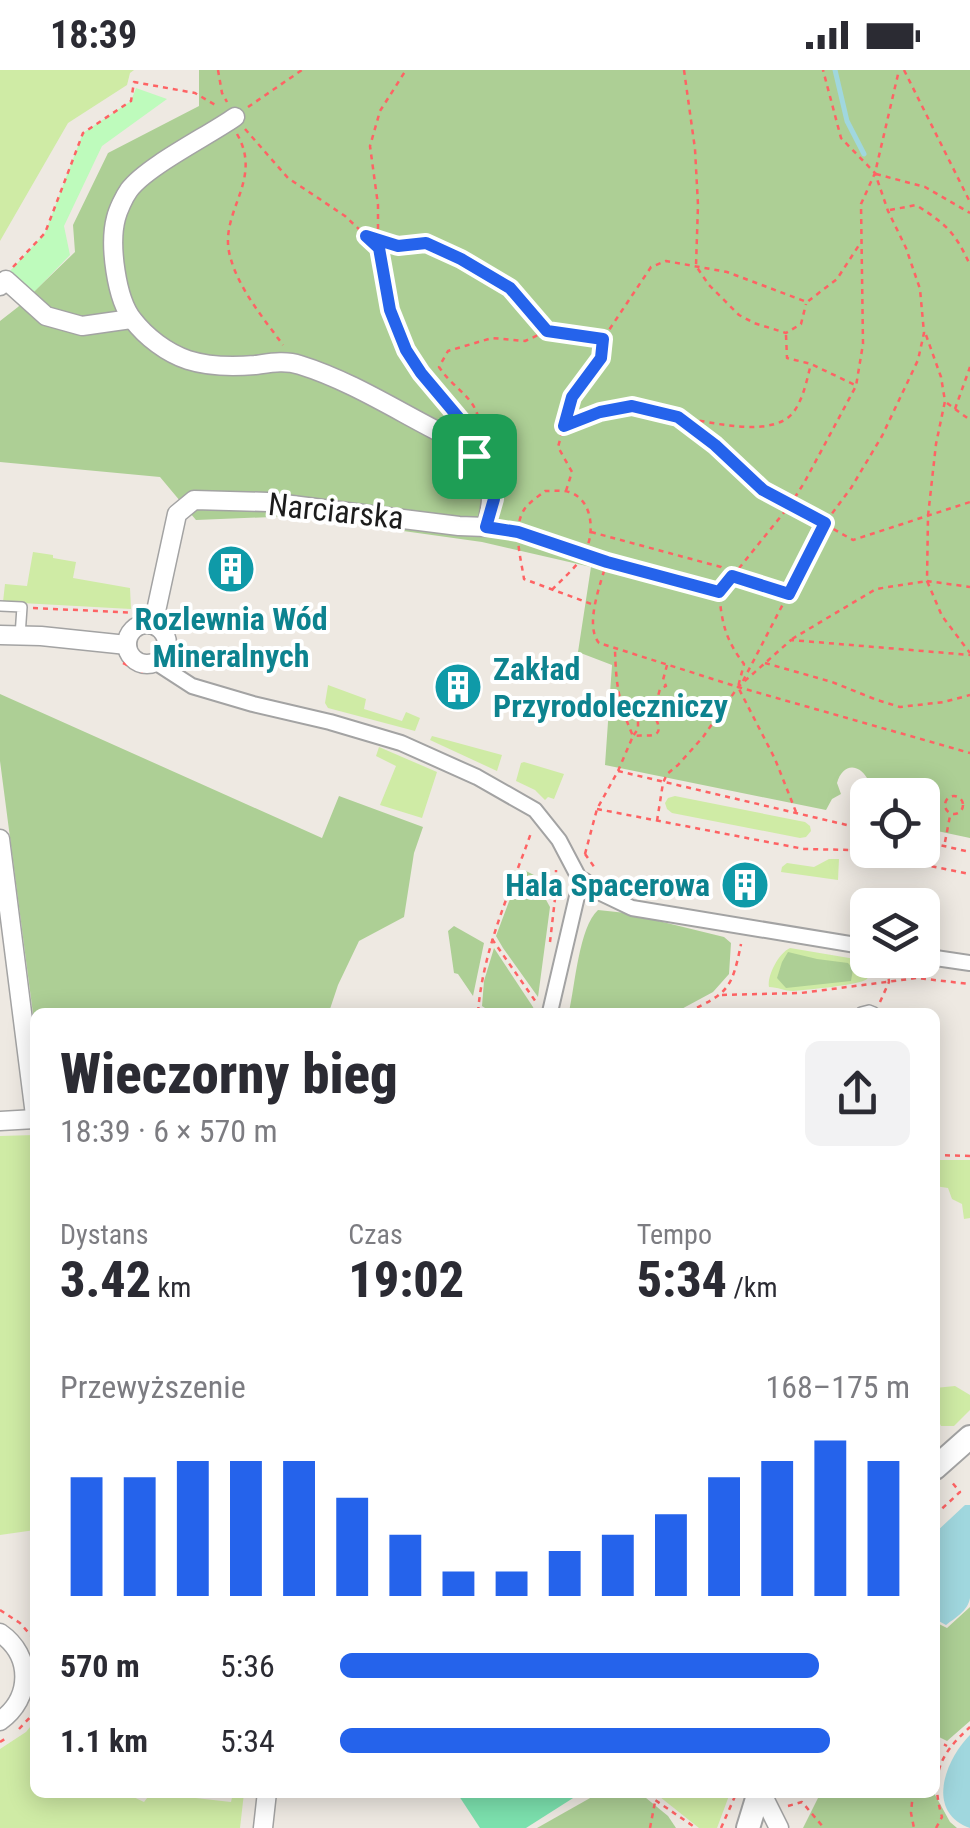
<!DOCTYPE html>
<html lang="pl">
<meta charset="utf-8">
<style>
body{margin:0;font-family:"Roboto Condensed",sans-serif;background:#f2f2f3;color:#2b2b33;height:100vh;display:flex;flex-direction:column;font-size:38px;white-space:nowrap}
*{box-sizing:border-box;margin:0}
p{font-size:32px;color:#7c7c81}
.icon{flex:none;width:55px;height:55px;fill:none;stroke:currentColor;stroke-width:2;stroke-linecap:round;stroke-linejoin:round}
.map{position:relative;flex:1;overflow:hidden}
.side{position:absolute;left:30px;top:938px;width:910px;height:790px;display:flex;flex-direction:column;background:#fff;border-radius:15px;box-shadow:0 5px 25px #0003}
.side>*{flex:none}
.fabs{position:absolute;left:850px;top:708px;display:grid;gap:20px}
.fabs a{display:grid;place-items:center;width:90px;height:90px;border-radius:15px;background:#fff;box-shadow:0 5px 25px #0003;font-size:50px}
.pin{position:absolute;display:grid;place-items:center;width:85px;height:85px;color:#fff;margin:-42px;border-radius:20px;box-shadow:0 5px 15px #0006}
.round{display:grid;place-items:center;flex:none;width:105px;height:105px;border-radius:15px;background:#f2f2f3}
.headline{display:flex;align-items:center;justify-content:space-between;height:170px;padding:0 30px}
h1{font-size:55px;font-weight:800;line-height:75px}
.stats{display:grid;grid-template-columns:repeat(3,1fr);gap:15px;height:170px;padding:10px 30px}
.stats div{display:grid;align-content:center}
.stats b{font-size:50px;font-weight:800}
.stats small{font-size:28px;font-weight:400}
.stats p{font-size:28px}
.chart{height:280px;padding:20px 30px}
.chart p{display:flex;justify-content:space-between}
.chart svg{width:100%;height:180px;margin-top:10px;stroke:#2563eb;stroke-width:6}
ul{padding:0 30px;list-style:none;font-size:32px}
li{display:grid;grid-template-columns:160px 120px 1fr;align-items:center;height:75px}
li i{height:25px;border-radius:12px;background:#2563eb}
.status{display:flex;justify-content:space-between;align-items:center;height:70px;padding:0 50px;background:#fff;direction:ltr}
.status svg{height:28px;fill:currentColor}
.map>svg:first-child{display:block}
</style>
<div class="status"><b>18:39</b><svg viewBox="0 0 49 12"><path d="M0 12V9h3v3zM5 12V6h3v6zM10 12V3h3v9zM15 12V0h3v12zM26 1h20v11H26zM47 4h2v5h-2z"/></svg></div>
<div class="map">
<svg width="970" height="1758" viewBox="0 0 970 1758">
<rect width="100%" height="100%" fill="#eee9e2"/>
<g fill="#cfeba5">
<polygon points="0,0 134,0 130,3 127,15 68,53 0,171"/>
<polygon points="33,482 53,485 53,488 76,492 73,508 130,518 131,539 3,532 5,514 27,516"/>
<polygon points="328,615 366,629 364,639 402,651 406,642 420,648 415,661 328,638 325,633"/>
<polygon points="432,666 502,685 497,701 430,670"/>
<polygon points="379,677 437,702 422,748 380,735 396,696 376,686"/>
<polygon points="524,692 564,704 554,729 548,727 545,730 535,720 516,711 521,693"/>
<polygon points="675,726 805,752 810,756 811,761 806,767 800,768 672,743 667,739 665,733 668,728"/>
<polygon points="829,789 839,789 838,810 781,802 782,797 787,793 814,797"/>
<path d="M790 878 867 891 871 893C870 898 871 904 867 909 861 915 804 920 793 921 784 921 778 917 769 917 767 905 779 883 790 878Z"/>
<polygon points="35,1065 35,1460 0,1465 0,1066"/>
<polygon points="935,1090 970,1090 970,1148 964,1149 962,1134 952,1129 948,1118 935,1116"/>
<polygon points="955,1316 970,1325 970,1340 954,1356 941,1356 935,1344 935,1318"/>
<polygon points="35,1651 35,1722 125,1723 144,1732 151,1723 231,1732 233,1723 244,1723 240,1758 0,1758 0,1679 26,1662"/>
<polygon points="655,1723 730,1723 717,1758 699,1758"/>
</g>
<g fill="#adcf95">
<path d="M199 0H970V768L923 758 922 725H868L867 748 864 747 863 737 858 729 866 718 867 708C857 692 842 695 837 713L841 724 832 729 826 740 605 695 612 595 578 582 591 497 482 472 296 446 196 450 160 407 0 392V251L18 237 75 182 73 155 108 83 199 36Z"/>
<polygon points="0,624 322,768 339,726 423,757 414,783 404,847 359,871 338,915 329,942 35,942 35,959 0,691"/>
<polygon points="526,801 536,806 546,817 545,828 550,837 538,927 503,878 496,866 519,805"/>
<path d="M598 840 626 843 724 867 731 873 729 904 713 922 676 942H569C575 916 579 857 598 840Z"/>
<polygon points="454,856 484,873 473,926 458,904 454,903 448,861"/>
<polygon points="494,878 533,937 535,942 491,942 482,936 484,911"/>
<polygon points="788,882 817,889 848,893 853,899 851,911 786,918 777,908 782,892"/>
<polygon points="970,1537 970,1651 947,1671 935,1665 935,1552 947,1558"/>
<polygon points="821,1722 934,1723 950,1752 957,1758 803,1758"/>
<polygon points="599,1723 640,1723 668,1746 676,1758 537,1758"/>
</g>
<polygon fill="#befbbc" points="136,18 167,29 102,76 64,156 70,185 30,226 10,201 45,163 83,63 131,31"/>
<polygon fill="#7ce1ae" points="457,1723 581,1723 526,1758 480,1758"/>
<g fill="#a0d7de">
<path d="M965 1435H970V1528C968 1541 955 1548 946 1555L935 1549V1528L938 1521 935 1507V1463Z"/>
<path d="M970 1665V1758C925 1742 945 1690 970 1665Z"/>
</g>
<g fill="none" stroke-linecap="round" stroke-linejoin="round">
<polyline stroke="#a0d7de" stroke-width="5" points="835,0 847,51 864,84"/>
<g stroke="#a3a3a3" stroke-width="12">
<g id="service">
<polyline points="0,536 22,537 20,566"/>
<polyline points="861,942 869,940 874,942"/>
</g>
</g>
<g stroke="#a3a3a3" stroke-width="18">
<g id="pedestrian">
<polyline points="155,592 192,616 253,634 330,652 401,673 477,707 535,740 559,770 579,808 585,811 586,816 632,838 868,877"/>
<polyline points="922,886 970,893"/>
<polyline points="550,942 578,822"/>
</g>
</g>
<g stroke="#a3a3a3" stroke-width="21">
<g id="minor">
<polyline points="0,216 6,210 46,246 82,256 131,249"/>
<circle cx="147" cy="574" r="20"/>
<path d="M153 555 177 444 194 430 268 432 459 456 486 457C498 413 491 401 457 371 405 346 355 312 300 295 285 290 270 293 255 295 232 297 210 297 188 290 167 283 146 267 133 250 116 229 109 174 116 148 118 140 124 127 129 120 147 96 208 66 235 47"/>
<polyline points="0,565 41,566 127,575"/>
<polyline points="0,769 35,1045"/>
<polyline points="0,1051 35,1049"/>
<path d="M0 1563C33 1586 32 1628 0 1651"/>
<polyline points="761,1722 779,1758"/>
<polyline points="263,1758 267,1722"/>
</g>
</g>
<g stroke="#a3a3a3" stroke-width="26">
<g id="tertiary">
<polyline points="935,1398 970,1367"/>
<polyline points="748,1758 759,1722"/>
</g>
</g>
<g stroke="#fe6364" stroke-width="2.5" stroke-dasharray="5 5" stroke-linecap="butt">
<polyline points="218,0 222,23 227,32"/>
<polyline points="684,0 695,79 698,135 696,196 709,215 739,245 754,253 786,263 801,254 806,234"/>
<polyline points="904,0 970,132"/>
<polyline points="248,37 302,0"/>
<polyline points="245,59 288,108 345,146 379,178 390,240 406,280 421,303 465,355"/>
<path d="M237 64C264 111 218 142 230 186 238 218 264 249 283 275"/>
<polyline points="876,104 925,117 970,143"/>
<path d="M890 140 916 135C946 154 955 162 970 195"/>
<polyline points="371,167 398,176 427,173 461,189 510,218 546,260"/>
<polyline points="378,169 378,135 370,76 380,41 406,0"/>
<polyline points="13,197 45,163 83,63 131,31 134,12 195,23 217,36"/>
<polyline points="786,265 787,288 811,294 855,315"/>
<polyline points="926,265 941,307 945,331 936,374 928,446 927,511 970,517"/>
<polyline points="947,333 970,350"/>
<polyline points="955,339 970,297"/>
<path d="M680 347C710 352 776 370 795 340 804 326 807 309 811 294"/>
<polyline points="565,355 600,343 632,336 678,347 715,375 763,420 853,470 970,432"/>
<path d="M478 367C485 330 456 323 439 297L448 281 492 268 525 271 547 261 603 269"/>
<polyline points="566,421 572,402 558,377 572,327 601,288 603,269 651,197 666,191 727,202 807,232 837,209 861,172"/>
<polyline points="505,460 718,522"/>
<polyline points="591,462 721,497 732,506 787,523"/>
<path d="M607 491C601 513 584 555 599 573L738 617 970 683"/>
<path d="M552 520C562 509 577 497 584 484 595 465 594 430 569 422 562 420 553 421 545 421 539 426 531 431 526 437 511 456 521 488 524 509L594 535"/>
<polyline points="33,538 140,543"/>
<polyline points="171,559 172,586"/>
<polyline points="792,569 876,519 927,511 942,546 970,583"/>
<polyline points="123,593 143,602"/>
<polyline points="765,593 832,612 877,630 900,637 944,632 970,625"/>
<polyline points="743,611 825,453 851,418 882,366 918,290 924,263 920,219 906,178 888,141 875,103 841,68 823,0"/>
<path d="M648 644 656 649C666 671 646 664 633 666L638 659V651Z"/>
<polyline points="653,644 660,619 666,616 663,610 667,595"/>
<polyline points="618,701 868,760"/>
<circle cx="954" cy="735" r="9"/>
<polyline points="597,739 804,779 851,780 970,804"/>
<path d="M796 742 775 689 738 617 744 594C725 569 722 553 719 523L790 435 804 413 856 316 863 274 861 134 875 103 899 0"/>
<polyline points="657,751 663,713 667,704 678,695 703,667 738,617 791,570 970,585"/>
<polyline points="922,771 970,782"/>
<polyline points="945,772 950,746"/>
<polyline points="851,780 856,759"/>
<polyline points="585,784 595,798"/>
<path d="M585 784 597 739 618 701 633 666C619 634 616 616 615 580"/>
<polyline points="492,869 536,932"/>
<polyline points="922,869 934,871"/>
<polyline points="550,872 556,820 556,800"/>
<polyline points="722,925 801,923 917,908 970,914"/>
<polyline points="880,932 889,912 887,890"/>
<path d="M478 942C483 879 510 822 531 763"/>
<path d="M688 942C728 923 732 919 741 874"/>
<polyline points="935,1085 970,1086"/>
<polyline points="935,1445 960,1422 950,1410"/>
<polyline points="0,1540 20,1553 35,1570"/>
<polyline points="19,1659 35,1642"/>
<polyline points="935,1670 947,1676"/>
<polyline points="0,1672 8,1667"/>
<polyline points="650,1722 655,1730 696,1758"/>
<polyline points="913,1722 911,1743 914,1758"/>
<polyline points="788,1736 802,1732 824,1758"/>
<polyline points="650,1758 655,1732"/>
<polyline points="721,1758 736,1724"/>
<path d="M936 1758 942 1747C930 1705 939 1685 970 1657"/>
</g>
<use href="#service" stroke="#fff" stroke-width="9"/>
<use href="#pedestrian" stroke="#fff" stroke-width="14"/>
<use href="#minor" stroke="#fff" stroke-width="18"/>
<use href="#tertiary" stroke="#fff" stroke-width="22"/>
</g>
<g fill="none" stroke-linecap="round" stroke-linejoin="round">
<g stroke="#fff" stroke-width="20">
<polygon id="route" points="366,166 398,176 426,173 461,189 510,218 547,261 603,269 601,288 572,327 564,356 600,342 632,336 678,347 715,375 763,420 825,453 789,524 732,506 719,522 607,492 518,462 486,457 494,429 490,411 474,386 469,360 421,303 406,280 390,240 379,178"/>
</g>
<use href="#route" stroke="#2563eb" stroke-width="12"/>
</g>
<defs>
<g id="building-disc" transform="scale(2.5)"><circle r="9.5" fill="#0f9aa8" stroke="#fff"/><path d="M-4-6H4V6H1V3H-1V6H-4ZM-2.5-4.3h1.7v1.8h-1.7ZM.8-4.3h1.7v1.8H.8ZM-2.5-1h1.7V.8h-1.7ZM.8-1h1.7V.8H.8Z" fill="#fff"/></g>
</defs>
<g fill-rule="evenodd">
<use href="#building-disc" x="231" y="499"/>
<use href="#building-disc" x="458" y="617"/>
<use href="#building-disc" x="745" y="815"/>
</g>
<g text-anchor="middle" stroke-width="8" stroke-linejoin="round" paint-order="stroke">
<g font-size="32" fill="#1c1c1c" stroke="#fff">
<text transform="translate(336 441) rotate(6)" y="11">Narciarska</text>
</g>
<g font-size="32" font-weight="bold" fill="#0d838f" stroke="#fff">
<text x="231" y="560">Rozlewnia Wód<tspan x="231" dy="37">Mineralnych</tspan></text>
<text x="493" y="610" text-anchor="start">Zakład<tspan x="493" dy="37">Przyrodoleczniczy</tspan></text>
<text x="710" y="826" text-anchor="end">Hala Spacerowa</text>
</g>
</g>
</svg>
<div class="fabs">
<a><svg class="icon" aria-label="locate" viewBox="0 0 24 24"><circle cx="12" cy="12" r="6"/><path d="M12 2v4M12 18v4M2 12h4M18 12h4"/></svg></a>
<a><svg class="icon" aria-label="layers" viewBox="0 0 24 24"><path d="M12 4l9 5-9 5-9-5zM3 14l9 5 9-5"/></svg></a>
</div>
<div class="pin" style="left:474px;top:386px;background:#1e9e55"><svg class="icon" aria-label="arrive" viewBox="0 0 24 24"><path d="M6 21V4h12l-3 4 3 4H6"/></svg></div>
<section class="side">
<div class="headline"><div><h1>Wieczorny bieg</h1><p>18:39 · 6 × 570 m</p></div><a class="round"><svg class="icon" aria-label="share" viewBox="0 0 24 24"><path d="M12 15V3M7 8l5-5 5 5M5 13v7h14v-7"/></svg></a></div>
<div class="stats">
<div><p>Dystans</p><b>3.42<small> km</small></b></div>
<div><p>Czas</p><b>19:02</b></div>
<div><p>Tempo</p><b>5:34<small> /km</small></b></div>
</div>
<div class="chart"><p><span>Przewyższenie</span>168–175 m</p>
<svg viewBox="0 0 160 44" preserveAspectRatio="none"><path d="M5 44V15M15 44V15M25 44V11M35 44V11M45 44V11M55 44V20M65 44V29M75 44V38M85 44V38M95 44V33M105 44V29M115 44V24M125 44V15M135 44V11M145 44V6M155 44V11"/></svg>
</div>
<ul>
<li><b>570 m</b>5:36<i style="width:84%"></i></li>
<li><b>1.1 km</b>5:34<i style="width:86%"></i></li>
</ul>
</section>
</div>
